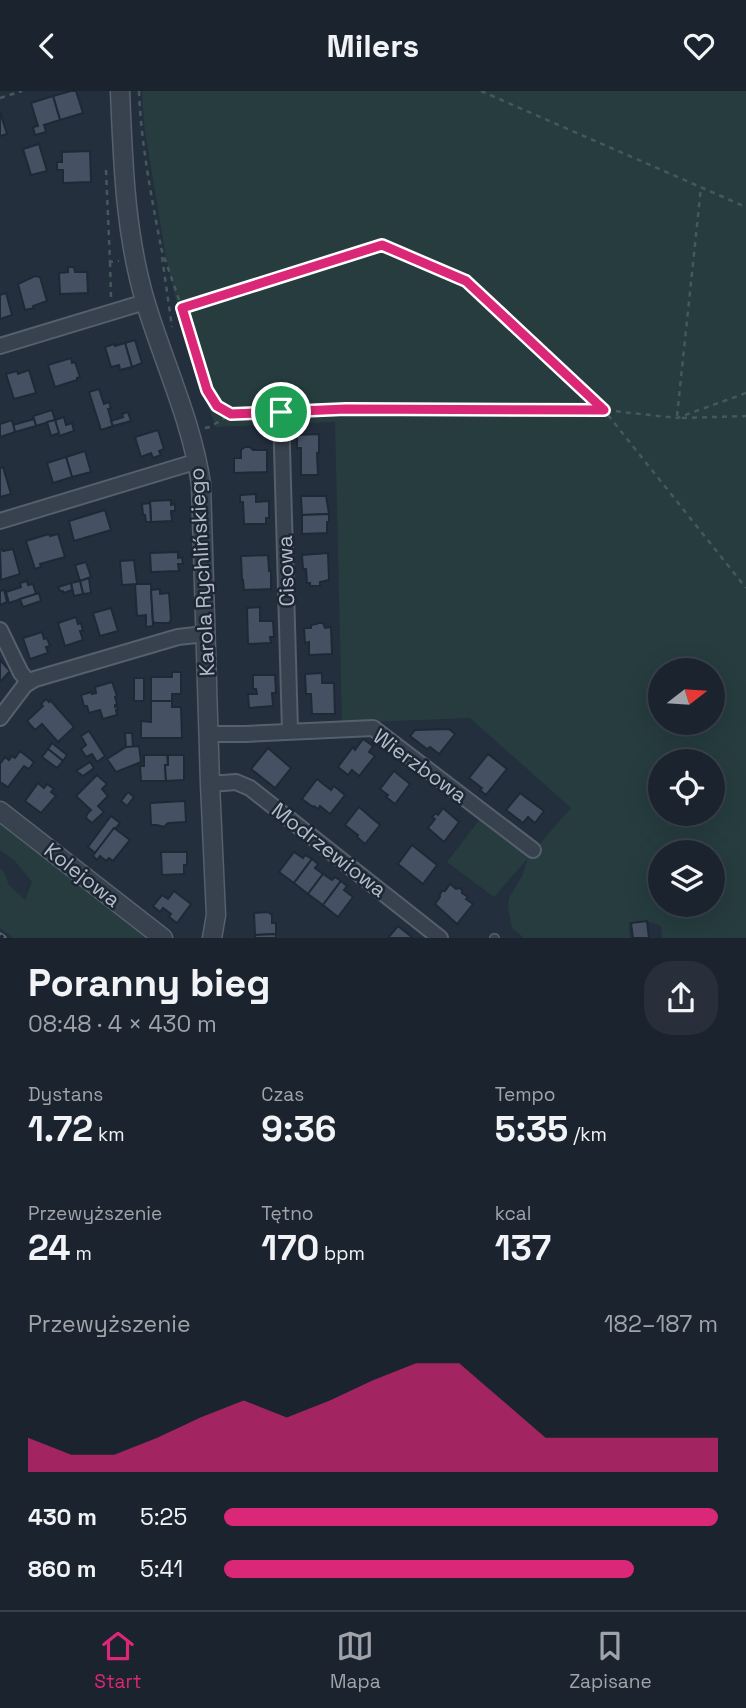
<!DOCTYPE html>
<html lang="pl">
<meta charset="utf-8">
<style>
body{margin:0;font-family:"Space Grotesk",sans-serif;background:#282f3a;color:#f1f3f6;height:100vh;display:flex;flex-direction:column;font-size:26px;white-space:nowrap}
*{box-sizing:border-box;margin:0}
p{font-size:23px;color:#a0a4aa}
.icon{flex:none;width:38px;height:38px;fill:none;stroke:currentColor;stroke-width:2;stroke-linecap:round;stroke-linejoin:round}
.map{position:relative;height:847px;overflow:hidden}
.drawer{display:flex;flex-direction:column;background:#1b232e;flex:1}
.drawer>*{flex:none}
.needle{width:46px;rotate:73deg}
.controls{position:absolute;left:648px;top:567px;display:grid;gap:14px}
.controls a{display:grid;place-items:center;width:77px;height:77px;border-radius:50%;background:#1b232e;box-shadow:0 7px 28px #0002,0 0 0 2px #39404a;font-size:35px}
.pin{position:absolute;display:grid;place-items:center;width:60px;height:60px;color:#fff;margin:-30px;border:4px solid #fff;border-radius:50%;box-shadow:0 2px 7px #0007}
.round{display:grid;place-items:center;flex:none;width:74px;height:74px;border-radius:28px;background:#282f3a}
.overview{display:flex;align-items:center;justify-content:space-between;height:119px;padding:0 28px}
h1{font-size:38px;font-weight:600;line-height:52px}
.figures{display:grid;grid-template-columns:repeat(3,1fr);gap:10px;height:119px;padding:7px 28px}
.figures div{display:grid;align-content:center}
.figures b{font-size:35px;font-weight:600}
.figures small{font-size:19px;font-weight:400}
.figures p{font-size:19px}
.chart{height:196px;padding:14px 28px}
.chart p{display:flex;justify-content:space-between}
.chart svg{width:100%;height:126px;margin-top:7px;fill:#db2777;opacity:.7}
ul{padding:0 28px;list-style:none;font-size:23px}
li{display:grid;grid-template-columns:112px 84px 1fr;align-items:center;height:52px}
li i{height:18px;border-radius:9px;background:#db2777}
header{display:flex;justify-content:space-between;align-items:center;height:91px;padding:0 28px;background:#1b232e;font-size:32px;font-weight:600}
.dock{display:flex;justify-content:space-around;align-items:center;height:98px;border-top:2px solid #39404a;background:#1b232e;font-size:19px;color:#a0a4aa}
.dock a{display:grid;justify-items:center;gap:4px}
.dock .active{color:#db2777}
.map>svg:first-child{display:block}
</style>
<header><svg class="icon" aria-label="back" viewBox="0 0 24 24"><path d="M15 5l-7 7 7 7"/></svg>Milers<svg class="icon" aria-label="heart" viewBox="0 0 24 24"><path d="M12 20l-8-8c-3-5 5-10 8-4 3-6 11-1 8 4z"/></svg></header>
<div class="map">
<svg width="746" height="847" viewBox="0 0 746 847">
<rect width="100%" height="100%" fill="#242f3e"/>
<g fill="#263c3f" fill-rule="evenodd">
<path d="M142 0H746V847H662L661 835 647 830 629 832 630 847H524L512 837 508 816 509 807 522 785 528 767 494 806 447 771 480 728 529 765 571 717 470 627 342 632 335 331 216 336 191 271 166 167 144 33ZM660 579H712V632H660ZM660 670H712V723H660ZM660 761H712V814H660Z"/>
<polygon points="0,731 152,847 13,847 0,837 0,777 4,781 9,794 25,809 32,791 15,770 0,759"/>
</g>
<g fill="#455162" stroke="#1f2835" stroke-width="2">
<polygon points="71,0 76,0 83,22 60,29 53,5"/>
<polygon points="53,5 60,29 44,34 46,41 35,44 33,36 38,35 31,12"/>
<polygon points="0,21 7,43 0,45"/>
<polygon points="39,53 47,80 31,84 23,58"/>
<polygon points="90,60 91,91 63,92 63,79 57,79 57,71 62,71 62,61"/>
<polygon points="68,176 74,176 75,181 87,181 88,202 60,203 59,182 68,181"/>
<polygon points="35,185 40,186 47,210 33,215 34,217 25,219 18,193"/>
<polygon points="6,202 12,224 0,228 0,204"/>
<polygon points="135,249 142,272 132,276 125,252"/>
<polygon points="125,252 132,276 120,279 119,274 111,276 105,256 114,253 115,255"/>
<polygon points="71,267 72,272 75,271 80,286 77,287 77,289 55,296 48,274"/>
<polygon points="29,279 36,302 14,308 6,283 17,280 18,283"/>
<polygon points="99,298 104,313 109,311 111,317 108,318 113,335 101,339 89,301"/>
<polygon points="52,319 55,329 36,335 33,325"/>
<polygon points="128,321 131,330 113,335 111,330 123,326 122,323"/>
<polygon points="64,326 66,334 72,332 74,340 59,345 55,329"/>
<polygon points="34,328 36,335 15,341 13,334"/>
<polygon points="12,329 15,341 0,346 0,333"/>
<polygon points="55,329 59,342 51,345 47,331"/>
<polygon points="158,339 164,358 159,360 161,364 153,367 151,362 141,366 135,346"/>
<polygon points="319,343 319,362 317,362 318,384 301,384 301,357 297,357 297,344"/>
<polygon points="245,356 250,356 253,359 267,359 267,381 234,382 234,367 241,367 241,359"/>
<polygon points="85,360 91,381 72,386 66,366"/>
<polygon points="66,366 72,386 53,392 47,372"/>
<polygon points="3,376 11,403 0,406 0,377"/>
<polygon points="256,403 256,411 269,410 269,427 266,427 266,433 244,433 243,411 240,411 240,404"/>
<polygon points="301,405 326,405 329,423 302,424"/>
<polygon points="171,409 171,414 175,413 175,420 171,420 172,430 151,431 150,410"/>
<polygon points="150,412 151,431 146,431 145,424 143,424 142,413"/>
<polygon points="105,419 111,439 74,450 69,430"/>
<polygon points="329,423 329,431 327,431 327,442 302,443 302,424"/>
<polygon points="49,443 50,445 58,443 65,466 40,473 41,476 35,478 26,450"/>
<polygon points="2,458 3,460 13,458 20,483 1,489 0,459"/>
<polygon points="178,461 178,467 182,466 183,473 178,473 179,480 151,481 150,462"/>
<polygon points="328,462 329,489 320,491 320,495 310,495 310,492 307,492 306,478 303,478 302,464"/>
<polygon points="268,464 269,480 271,479 271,498 244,499 243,489 242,489 241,465"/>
<polygon points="134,469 137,493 122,494 120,470"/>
<polygon points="86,471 91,486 80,490 75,474"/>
<polygon points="89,487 91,502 83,503 80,490"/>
<polygon points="27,490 28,494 33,493 36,503 9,512 6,501 21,496 20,492"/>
<polygon points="80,490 83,503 74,505 71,492"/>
<polygon points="71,492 72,499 64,502 63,500 60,500 58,496"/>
<polygon points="137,493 151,493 153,535 146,536 146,524 137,525 135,494"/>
<polygon points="160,498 160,503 169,502 171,529 169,532 156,532 153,531 151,499"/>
<polygon points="4,499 7,511 0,514 0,500"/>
<polygon points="39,502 41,510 23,516 20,508"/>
<polygon points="260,516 260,530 273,530 274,546 270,546 271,552 248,553 247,517"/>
<polygon points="111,517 118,540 100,545 93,522"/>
<polygon points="76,526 78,533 81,532 83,540 80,540 83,549 65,555 58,532"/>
<polygon points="317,532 323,532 325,537 331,536 332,563 309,564 309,551 305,552 304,537 311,537 311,534 317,533"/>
<polygon points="42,541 44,548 47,547 50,555 46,556 48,562 30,568 23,547"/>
<polygon points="0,569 10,580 1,590 0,590"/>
<polygon points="172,581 181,581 181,603 172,603 172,610 151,610 151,586 172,586"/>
<polygon points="322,582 322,592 334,592 335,623 312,623 311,603 306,603 305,583"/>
<polygon points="253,584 275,584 276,602 272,602 273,615 249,617 248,603 257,603 256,598 253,598"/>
<rect x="134" y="587" width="10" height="23"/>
<polygon points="112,591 117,605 115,606 117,613 115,614 115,616 117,615 118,618 116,619 117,624 103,628 100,619 89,622 87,615 84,615 81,604 91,601 92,603 96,602 95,596"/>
<polygon points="46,608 49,611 50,609 74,636 58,651 42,633 35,639 27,630 43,615 41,613"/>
<polygon points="151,610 172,610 172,616 181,616 182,647 141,647 141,630 151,631"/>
<polygon points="449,638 455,643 439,663 430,656 427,658 410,645 415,639"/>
<polygon points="89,640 105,665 97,671 92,663 86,666 81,658 86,654 81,645"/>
<polygon points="125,642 132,642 133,656 126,656"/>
<polygon points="363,648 373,655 369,661 375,665 359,685 352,679 348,684 338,676 353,656 355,659"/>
<polygon points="52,652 67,664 63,670 48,658"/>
<polygon points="139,655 141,671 116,681 107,668 126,656"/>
<polygon points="268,657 291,677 275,697 251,678"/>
<polygon points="48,658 63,670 57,677 42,666"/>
<polygon points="20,660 34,671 29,678 24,675 8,696 0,691 0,673 5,666 9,669 12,665 15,667"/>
<polygon points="488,663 507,678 486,704 480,699 482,697 469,687"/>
<polygon points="144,664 167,664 168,674 165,674 166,690 141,690 140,675 144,675"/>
<polygon points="168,664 184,664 184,689 166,690 165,674 168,674"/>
<polygon points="90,671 94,677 83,685 76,680"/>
<polygon points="394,680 410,693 395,713 386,706 388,704 380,698"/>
<polygon points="97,684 107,693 102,698 108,705 98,715 104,721 92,732 86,727 87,723 91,719 76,705"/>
<polygon points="317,688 331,699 334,695 345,704 330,723 320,715 318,718 314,715 313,716 302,708"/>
<polygon points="38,692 44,697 47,693 54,698 51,701 56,705 41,722 25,710"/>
<polygon points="128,701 134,706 127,715 121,710"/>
<polygon points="520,702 544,720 535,732 528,726 523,732 506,719"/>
<polygon points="185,710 186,731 168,732 164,736 157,734 151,734 150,712"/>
<polygon points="359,716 380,734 365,753 357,746 358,744 345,734"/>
<polygon points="443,717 459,731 444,751 428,737 435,728 432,726 436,722 438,724"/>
<polygon points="111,725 120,732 95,762 88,756"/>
<polygon points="114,737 130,749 113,770 109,767 106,770 100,765 97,769 93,765 95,762"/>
<polygon points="412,754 437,774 423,793 398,773"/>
<polygon points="161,761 187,761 187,774 184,774 184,783 162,784"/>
<polygon points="294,761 303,767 305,764 312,768 294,792 279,781"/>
<polygon points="312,768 318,773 315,777 323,783 308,803 294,792"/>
<polygon points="323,783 332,789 335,786 341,790 323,814 308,803"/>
<polygon points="341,790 347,795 344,799 353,806 338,826 323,814"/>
<polygon points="450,793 456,798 459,797 462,799 462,802 468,806 466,808 473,813 457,833 435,813 440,806 440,803 442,800 445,800"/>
<polygon points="174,800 191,813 177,832 169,826 171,823 163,817 160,821 153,815 162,804 168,808"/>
<polygon points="268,821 272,824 272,832 276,832 276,843 255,844 254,822"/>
<polygon points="647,830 649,847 633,847 631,832"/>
<polygon points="398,835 413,847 388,847"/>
<polygon points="276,843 276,847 255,847 255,844"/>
</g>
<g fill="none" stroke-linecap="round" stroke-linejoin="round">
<g stroke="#565f6c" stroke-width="10">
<polyline id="service" points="494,847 495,847"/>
</g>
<g stroke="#565f6c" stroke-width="18">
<g id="minor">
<polyline points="0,255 145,211"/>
<polyline points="281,321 290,640"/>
<polyline points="0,430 198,370"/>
<polyline points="0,539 21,582 29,591"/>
<polyline points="0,627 25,594 35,588 178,546 205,543"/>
<polyline points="209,643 245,643 373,637 533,759"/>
<polyline points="210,693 236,691 250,697 440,847"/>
</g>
</g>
<g stroke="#565f6c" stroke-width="21">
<g id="tertiary">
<path d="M120 0C123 72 125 144 146 213 164 272 192 331 201 393L210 693 216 824 212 847"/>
<polyline points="0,720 163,847"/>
</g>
</g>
<g stroke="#44595c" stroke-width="2.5" stroke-dasharray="5 5" stroke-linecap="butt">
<path d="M139 0C141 52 151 104 161 156"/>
<polyline points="481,0 746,116"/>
<polyline points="0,7 22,0"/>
<polyline points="106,79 110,171 119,170"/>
<polyline points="161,157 182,217 382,154 466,190 604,319 746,497"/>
<polyline points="162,166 172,236"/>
<polyline points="110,171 111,207"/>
<polyline points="182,217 207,299 217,315 231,323"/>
<polyline points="296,320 346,318 604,319 677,327 746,302"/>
<polyline points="252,323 268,330"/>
<polyline points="677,325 701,96"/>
<polyline points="682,327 746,325"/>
<polyline points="205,337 210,336 231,323 268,321"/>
</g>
<use href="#service" stroke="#38414e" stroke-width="7"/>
<use href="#minor" stroke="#38414e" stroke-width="14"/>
<use href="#tertiary" stroke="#38414e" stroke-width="18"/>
<g stroke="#5a6575" stroke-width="7">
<polyline id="rail" points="0,845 3,847"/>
</g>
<use href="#rail" stroke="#1d2633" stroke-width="4.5" stroke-dasharray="13" stroke-linecap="butt"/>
</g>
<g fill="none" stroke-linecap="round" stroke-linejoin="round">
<g stroke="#fff" stroke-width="14">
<polygon id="route" points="382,154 466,190 604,319 346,318 231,323 217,315 207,299 182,217"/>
</g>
<use href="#route" stroke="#db2777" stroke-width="9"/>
</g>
<g text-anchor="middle" stroke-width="5" stroke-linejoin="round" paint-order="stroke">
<g font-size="21" fill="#b4bcc9" stroke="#1d2633">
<text transform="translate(286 480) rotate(-92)" y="7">Cisowa</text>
<text transform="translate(202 481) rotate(-93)" y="7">Karola Rychlińskiego</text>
<text transform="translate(420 675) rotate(36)" y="7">Wierzbowa</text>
<text transform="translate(329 759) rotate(38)" y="7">Modrzewiowa</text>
<text transform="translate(82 784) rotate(38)" y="7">Kolejowa</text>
</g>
</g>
</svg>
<div class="controls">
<a><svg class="needle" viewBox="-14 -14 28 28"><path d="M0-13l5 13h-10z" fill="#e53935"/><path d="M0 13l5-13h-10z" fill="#a0a4aa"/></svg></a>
<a><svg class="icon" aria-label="locate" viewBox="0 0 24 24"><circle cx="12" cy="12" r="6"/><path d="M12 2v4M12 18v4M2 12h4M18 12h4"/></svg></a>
<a><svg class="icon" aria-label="layers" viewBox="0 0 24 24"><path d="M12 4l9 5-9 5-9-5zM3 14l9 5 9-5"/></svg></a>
</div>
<div class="pin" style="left:281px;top:321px;background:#1e9e55"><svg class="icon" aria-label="arrive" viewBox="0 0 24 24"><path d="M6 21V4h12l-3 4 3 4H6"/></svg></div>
</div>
<section class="drawer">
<div class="overview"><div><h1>Poranny bieg</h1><p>08:48 · 4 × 430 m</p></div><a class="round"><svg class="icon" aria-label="share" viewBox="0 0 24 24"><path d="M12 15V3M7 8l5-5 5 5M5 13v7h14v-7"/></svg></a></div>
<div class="figures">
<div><p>Dystans</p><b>1.72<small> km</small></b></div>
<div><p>Czas</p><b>9:36</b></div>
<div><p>Tempo</p><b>5:35<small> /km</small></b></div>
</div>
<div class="figures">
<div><p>Przewyższenie</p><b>24<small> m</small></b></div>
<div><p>Tętno</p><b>170<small> bpm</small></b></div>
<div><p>kcal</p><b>137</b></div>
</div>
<div class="chart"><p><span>Przewyższenie</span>182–187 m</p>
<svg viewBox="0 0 160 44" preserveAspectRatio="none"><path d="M0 44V32L10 38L20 38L30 32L40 25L50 19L60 25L70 19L80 12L90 6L100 6L110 19L120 32L130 32L140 32L150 32L160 32V44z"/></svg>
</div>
<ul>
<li><b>430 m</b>5:25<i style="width:100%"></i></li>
<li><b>860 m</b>5:41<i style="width:83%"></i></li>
</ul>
</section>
<nav class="dock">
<a class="active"><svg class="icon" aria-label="home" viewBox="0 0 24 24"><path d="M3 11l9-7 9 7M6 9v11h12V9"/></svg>Start</a>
<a><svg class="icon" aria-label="map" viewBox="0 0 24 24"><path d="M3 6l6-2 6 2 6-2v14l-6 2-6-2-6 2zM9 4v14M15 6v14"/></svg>Mapa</a>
<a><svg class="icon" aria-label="saved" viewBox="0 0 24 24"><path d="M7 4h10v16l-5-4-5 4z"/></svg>Zapisane</a>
</nav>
